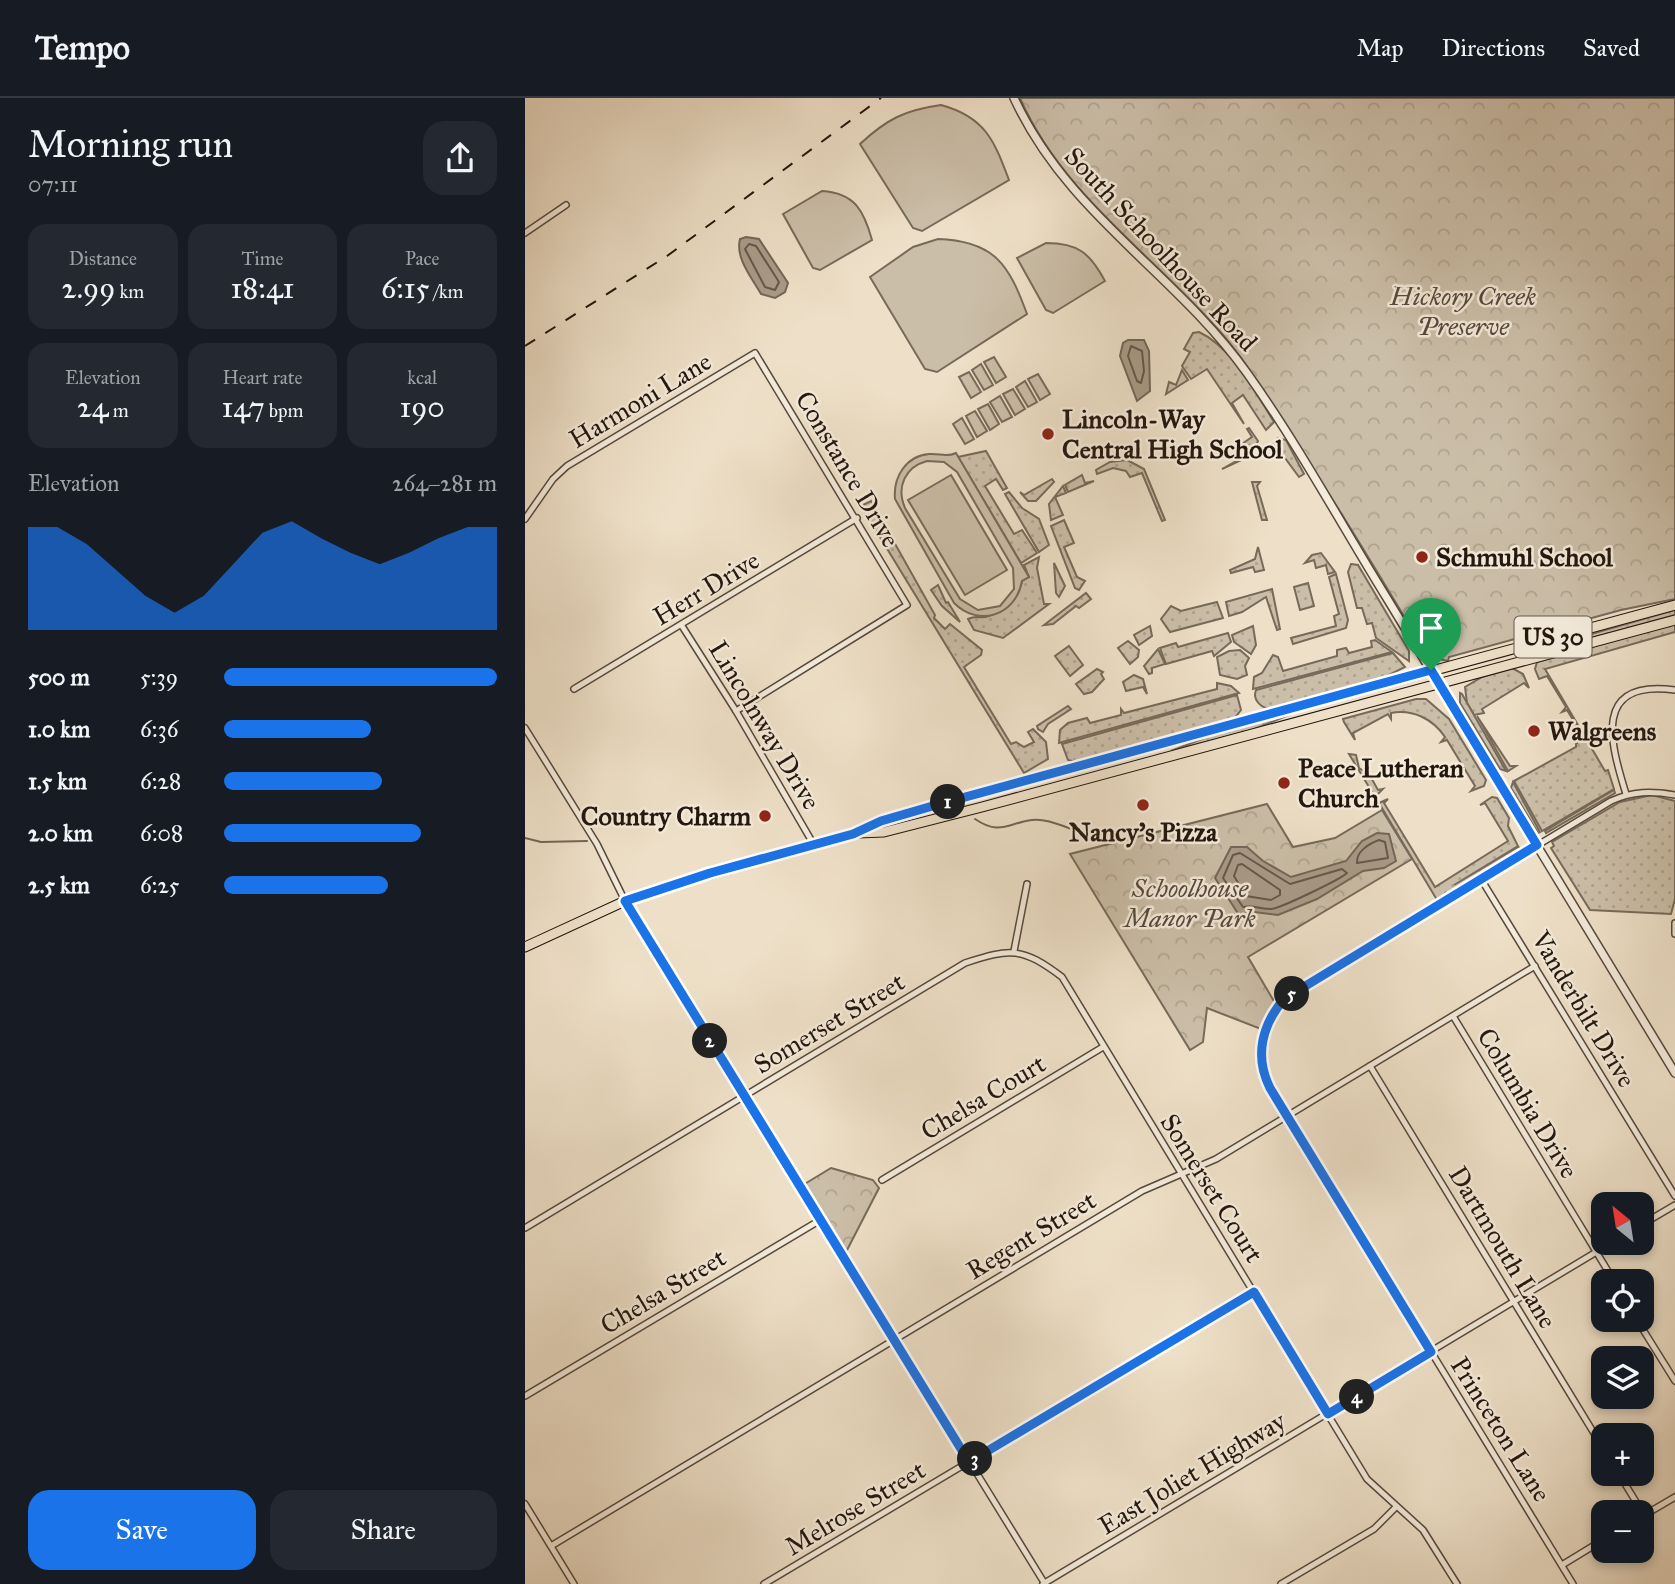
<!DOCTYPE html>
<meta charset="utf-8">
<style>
body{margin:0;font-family:"IM FELL Great Primer",serif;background:#242831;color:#f1f3f6;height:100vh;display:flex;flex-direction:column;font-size:26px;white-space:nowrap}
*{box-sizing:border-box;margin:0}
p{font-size:23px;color:#9ea1a6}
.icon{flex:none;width:38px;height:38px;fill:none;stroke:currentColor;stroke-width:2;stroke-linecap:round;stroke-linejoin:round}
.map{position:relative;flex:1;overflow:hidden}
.side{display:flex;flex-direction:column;background:#171b24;width:525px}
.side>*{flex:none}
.needle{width:46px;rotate:330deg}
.tools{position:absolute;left:1066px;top:1094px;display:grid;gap:14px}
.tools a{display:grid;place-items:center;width:63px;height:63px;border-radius:14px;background:#171b24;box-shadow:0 4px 10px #0003;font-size:35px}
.pin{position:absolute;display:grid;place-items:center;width:60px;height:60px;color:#fff;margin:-72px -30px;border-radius:50% 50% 50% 0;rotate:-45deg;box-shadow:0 0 7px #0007}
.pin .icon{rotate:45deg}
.km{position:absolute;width:35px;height:35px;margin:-18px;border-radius:50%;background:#222;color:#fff;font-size:19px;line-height:35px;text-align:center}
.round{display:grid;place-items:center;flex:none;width:74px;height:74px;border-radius:21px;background:#242831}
.headline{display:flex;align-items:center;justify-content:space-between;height:119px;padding:0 28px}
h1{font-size:38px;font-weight:600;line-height:52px}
.stats{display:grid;grid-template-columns:repeat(3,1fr);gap:10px;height:119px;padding:7px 28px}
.stats div{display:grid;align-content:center;border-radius:18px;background:#242831;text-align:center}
.stats b{font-size:30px;font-weight:600}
.stats small{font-size:19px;font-weight:400}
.stats p{font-size:19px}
.chart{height:196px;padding:14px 28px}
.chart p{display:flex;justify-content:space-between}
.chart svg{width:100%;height:126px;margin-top:7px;fill:#1a73e8;opacity:.7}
.button{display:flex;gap:14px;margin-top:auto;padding:14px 28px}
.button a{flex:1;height:80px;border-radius:21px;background:#1a73e8;color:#fff;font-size:28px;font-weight:600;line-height:80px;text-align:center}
.button a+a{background:#242831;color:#f1f3f6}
ul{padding:0 28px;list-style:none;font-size:23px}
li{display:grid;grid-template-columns:112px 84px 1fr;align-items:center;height:52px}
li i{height:18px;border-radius:9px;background:#1a73e8}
header{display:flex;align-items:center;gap:42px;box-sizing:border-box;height:98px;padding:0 35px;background:#171b24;border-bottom:2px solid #363941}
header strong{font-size:33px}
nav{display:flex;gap:38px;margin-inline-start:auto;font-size:24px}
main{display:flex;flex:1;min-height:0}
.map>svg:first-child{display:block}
</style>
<header>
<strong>Tempo</strong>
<nav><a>Map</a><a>Directions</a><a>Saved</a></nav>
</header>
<main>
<section class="side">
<div class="headline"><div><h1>Morning run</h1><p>07:11</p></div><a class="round"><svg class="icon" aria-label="share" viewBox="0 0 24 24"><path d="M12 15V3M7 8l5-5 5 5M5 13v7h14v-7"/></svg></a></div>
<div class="stats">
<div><p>Distance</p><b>2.99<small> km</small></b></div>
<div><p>Time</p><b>18:41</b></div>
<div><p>Pace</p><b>6:15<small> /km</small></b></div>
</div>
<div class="stats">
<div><p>Elevation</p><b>24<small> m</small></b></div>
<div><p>Heart rate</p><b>147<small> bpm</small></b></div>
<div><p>kcal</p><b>190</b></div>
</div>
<div class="chart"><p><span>Elevation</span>264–281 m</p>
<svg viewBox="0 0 160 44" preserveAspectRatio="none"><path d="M0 44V8L10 8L20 14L30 23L40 32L50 38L60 32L70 21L80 10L90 6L100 12L110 17L120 21L130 17L140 12L150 8L160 8V44z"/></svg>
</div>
<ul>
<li><b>500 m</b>5:39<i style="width:100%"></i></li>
<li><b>1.0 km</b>6:36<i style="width:54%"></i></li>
<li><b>1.5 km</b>6:28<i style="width:58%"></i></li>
<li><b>2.0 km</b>6:08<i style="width:72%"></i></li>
<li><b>2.5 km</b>6:25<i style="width:60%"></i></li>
</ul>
<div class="button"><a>Save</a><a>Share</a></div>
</section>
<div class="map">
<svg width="1150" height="1486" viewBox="0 0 1150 1486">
<defs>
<pattern id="grass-dots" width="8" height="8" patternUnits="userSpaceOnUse" patternTransform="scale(1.75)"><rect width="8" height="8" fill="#cbbea8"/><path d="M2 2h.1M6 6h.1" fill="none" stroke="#aea38f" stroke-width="1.8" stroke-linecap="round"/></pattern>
<pattern id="park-crowns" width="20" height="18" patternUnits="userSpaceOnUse" patternTransform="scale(1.75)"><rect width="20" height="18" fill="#cbbea8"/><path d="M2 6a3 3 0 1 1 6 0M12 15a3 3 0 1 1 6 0" fill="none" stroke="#aea38f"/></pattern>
</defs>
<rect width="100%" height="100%" fill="#eee0c8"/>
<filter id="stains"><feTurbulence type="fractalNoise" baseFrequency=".00286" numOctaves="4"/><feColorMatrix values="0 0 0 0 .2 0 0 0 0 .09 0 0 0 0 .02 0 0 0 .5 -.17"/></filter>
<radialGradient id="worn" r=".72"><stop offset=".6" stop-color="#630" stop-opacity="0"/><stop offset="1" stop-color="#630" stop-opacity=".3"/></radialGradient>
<g fill="url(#grass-dots)" stroke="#776a5a" stroke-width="2">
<path d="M674 234C707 249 730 294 749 324L741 332 718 297 707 305 719 326 682 271 666 281 657 268 665 254 659 251 668 235Z"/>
<polygon points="657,272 663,282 641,296 644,284 651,287"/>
<polygon points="724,330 733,343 727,357 697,371 720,358 714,348 727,339 722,331"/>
<polygon points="753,340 761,342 779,376 774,379 749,345"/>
<polygon points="461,353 482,390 478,392 471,381 460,388 489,436 497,432 512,455 496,465 433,359"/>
<polygon points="602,362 619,371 640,422 637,423 617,375 605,379 601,373 588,370 572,376 571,372 585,364"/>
<polygon points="557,377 560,385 569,383 543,394 540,387"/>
<polygon points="527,381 529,384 511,403 503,403 495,394 499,397"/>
<polygon points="727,384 735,384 732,388 742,422 737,422"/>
<polygon points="538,388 541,395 530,399 538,417 526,422 524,406"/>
<polygon points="484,394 497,410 514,421 524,447 514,454 480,396"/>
<polygon points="346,403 410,517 409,520 420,531 425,526 457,552 456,557 439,569 486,646 491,644 499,649 509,644 503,634 508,631 521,644 523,661 499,675 336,408"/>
<polygon points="539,422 549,445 539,449 552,479 560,483 554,492 550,490 526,428"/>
<polygon points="733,449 739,472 730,474 728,469 706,475 705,472 730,461"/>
<polygon points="796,455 810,474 803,476 801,467 791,470 789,462 780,465 787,457"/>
<path d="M514 459 512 470 519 506H524L478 540 449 532 443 521C451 517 456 521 464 518 480 513 494 498 497 483L504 479 499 467Z"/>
<polygon points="529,465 540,488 534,499 531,495"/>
<polygon points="826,466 833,467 884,553 884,563 851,540 847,525 842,526 837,510 832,510 823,474"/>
<polygon points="811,476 823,522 821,530 768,546 766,540 811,528 809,518 814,516 804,479"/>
<polygon points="783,485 789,508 775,512 769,489"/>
<polygon points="413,487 421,505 423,504 435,524 417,508 406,492"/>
<polygon points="747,491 755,531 752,532 741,499 717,514 704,518 701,504"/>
<polygon points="561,495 566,501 554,510 551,508 528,526 519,527"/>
<polygon points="692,504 698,520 645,534 636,521 646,508 656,513"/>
<polygon points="1150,512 1150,517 1029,550 1028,547"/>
<polygon points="1150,526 1150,534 1020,571 1080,673 1083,672 1089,691 1017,733 989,683 1051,649 1051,646 1059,640 1042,612 1037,614 1041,609 1022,578 1014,581 1010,571 1012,564"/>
<polygon points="625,528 627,538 614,547 609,537"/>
<polygon points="728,528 731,547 726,556 709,544 707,537"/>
<polygon points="703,535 706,544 689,558 687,553 641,566 635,550 651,545 653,549"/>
<polygon points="850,542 867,554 728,591 729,579 737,575 748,557 753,559 758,573 812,558 812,552 821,550 824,555 847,549 846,543"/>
<polygon points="603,543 614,552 613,559 605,566 593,550"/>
<polygon points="544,548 558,567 545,578 530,558"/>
<polygon points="633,551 640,566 627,570 627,575 624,576 619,568"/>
<polygon points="715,552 724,560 720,568 722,577 712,581 695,577 692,559 704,553"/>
<path d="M868 555 880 569 852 583 749 611C737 612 727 602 731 592Z"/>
<polygon points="987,570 998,576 1004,590 999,585 957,611 959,615 949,617 942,605 940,589 957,579"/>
<polygon points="572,571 578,574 576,576 579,581 567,594 559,596 551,586"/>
<polygon points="609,577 618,581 622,596 618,589 601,593 598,584"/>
<polygon points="692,585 706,588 714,595 534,645 535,632 543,625 562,620 565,625 596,617 596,611 599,615 692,591"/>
<polygon points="935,595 937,596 981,673 975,671 935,605"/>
<polygon points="712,597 716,612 708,622 551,664 543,662 537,646"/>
<path d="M891 601H901L924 621 961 682 959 688 946 693 950 688 922 642 916 644 920 639C908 621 888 611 866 615V621L863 616 828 635 830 642 819 624 818 621Z"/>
<polygon points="543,608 546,611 523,626 518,634 513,631 512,628"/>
<polygon points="771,614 727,632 646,653 687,637"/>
<polygon points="952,618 985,668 991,668 983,673"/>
<polygon points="824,656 831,657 834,670 844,676 853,692 858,691 850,699"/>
<polygon points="988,684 1015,734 1013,735 986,690"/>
<polygon points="1089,692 1090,695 1021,735 1020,733"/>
<polygon points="1127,697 1150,703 1150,801 1146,816 1065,812 1026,750 1029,748 1027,744 1095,704"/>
<polygon points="967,699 972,700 984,720 983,728 993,748 929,787 993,749 997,751 912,802 854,705 863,701 859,705 910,789 983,743 960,705 955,707"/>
</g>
<g fill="url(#park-crowns)" stroke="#776a5a" stroke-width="2">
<path d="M495 0H1150V501L1096 512 924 559 923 563 910 560 889 535C849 468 809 402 766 337 744 303 724 267 697 236 629 157 538 98 495 0Z"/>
<polygon points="742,706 768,749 810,740 857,712 887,761 723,859 750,905 736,931 682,910 678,944 665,952 545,756"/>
<polygon points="306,1070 348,1082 354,1090 320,1156 278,1087"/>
</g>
<g fill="#cbbea8" stroke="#776a5a" stroke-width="2" fill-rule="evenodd">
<path d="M416 7C460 19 469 42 484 82L397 133 388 130 335 46C362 21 380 12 416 7Z"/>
<path d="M297 93C330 95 339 113 347 142L295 172 288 170 258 116Z"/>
<path d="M413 141C470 143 484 167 502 216L412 274 400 271 345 179 388 149Z"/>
<path d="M521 145C553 145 565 155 580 183L528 215 521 212 492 160Z"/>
<polygon points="469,259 481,279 471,285 459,264"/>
<polygon points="456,266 468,287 459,292 447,272"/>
<polygon points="444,274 456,294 446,300 434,279"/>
<polygon points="513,276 525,296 515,302 503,281"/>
<polygon points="500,283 512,304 503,309 491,289"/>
<polygon points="488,291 500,311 490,317 478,296"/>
<polygon points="475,298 487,319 477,324 465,304"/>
<polygon points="463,306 474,326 465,332 453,311"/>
<polygon points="450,313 462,333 452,339 441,318"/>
<polygon points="437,320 449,341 440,346 428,326"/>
<path d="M431 355 504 479 497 483C491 517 454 530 429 505L370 401C368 379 381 358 404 356 415 355 421 360 431 355ZM402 363 419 364 432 374 488 470 489 491 475 508 453 512 435 501 380 410C371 389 380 369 402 363Z"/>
<polygon points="426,377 482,472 440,497 383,402"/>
</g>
<g fill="#a99b88" stroke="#736657" stroke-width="2">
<path d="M221 139 234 141 263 185 260 194 250 200 236 196C227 180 210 160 215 141Z"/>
<polygon points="603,242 619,242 624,253 625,293 612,303 595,258 598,245"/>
<polygon points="852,735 864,736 871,763 859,770 838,773 792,801 753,817 729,814 714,817 690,780 706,749 722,749 738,763 766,779 821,763 837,743"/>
</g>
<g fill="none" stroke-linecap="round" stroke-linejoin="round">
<g stroke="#66584a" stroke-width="2">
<polygon points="224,146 231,148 254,184 250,192 240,189 220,151"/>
<polygon points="606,248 617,253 619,273 616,285 612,283 603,258"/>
<path d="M854 742 860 744 863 760 832 765C831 754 843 746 854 742Z"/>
<path d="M715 755 765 786 817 771 822 775C816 781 754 811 746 811 735 811 729 807 718 809L698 780 708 757Z"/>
<polygon points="717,766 755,792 755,797 746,802 721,798 709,778 713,767"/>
</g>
<g stroke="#736657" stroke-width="2">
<path d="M450 721C475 738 483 725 507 722 523 720 541 730 556 734"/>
<polyline points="0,740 16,744 62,743"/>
</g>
<g stroke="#56483c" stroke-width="8">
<g id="minor">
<polyline points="0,135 41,107"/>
<polyline points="0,421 28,381 42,368 230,255 382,507 211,613"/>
<polyline points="157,528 211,613 289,747"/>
<polyline points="49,591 332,420"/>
<polyline points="0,630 72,746 100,803 165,910 520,1486"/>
<path d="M1101 696C1085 644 1067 581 1150 592"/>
<polyline points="956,781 1150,1098"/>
<polyline points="1150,825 1150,836"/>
<polyline points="489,853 502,786"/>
<polyline points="928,918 1089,1183"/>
<polyline points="845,968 1078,1350"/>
<polyline points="357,1082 578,949"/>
<polyline points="1116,1127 1150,1107"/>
<path d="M0 1130 440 865C486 850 497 849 537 879L842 1381 898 1432 932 1486"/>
<polyline points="1112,1222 1150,1283"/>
<polyline points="0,1298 297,1121"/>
<polyline points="1094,1376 1119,1417"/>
<polyline points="0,1406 49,1486"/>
<polyline points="1116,1419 1150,1399"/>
<polyline points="26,1448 617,1093 691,1061 1010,868"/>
<polyline points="1037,1467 1078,1442"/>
<polyline points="239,1486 729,1194"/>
<polyline points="518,1486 1088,1144"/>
<polyline points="756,1486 849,1431 871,1409"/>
<path d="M1048 1486 745 990C721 942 747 908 787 883L1086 703C1108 693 1126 693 1150 697"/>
</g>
</g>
<g stroke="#56483c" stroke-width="10">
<path id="tertiary" d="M489 0C543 117 650 174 722 275 774 348 816 426 863 502 960 659 1055 817 1150 975"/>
</g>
<g stroke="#23160d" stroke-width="11">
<g id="primary">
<polyline points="333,735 359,734 457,709 1150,522"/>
<polyline points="0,849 100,803 140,789 328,736 376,717 1150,507"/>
</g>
</g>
<use href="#minor" stroke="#f4ebdb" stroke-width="5"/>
<use href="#tertiary" stroke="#f4ebdb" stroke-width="7"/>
<use href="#primary" stroke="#eee0c8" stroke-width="9"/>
<polyline stroke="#23160d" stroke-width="2" stroke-dasharray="12 12" stroke-linecap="butt" points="0,248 142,158 356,0"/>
</g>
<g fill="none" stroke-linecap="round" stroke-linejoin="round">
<g stroke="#fff" stroke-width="14">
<path id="route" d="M906 572 1012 747 759 901C737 927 729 958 745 990L906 1254 803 1316 729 1194 444 1364 100 803 185 775 328 736 356 723 411 707Z"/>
</g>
<use href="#route" stroke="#1a73e8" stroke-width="9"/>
</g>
<g fill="#8f2418" stroke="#f4ebdb" stroke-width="2.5">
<circle cx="523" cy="336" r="7"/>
<circle cx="897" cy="459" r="7"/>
<circle cx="1009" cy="633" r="7"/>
<circle cx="759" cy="685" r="7"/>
<circle cx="618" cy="707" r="7"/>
<circle cx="240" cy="718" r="7"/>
</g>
<g text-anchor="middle" stroke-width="5" stroke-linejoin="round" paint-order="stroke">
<rect fill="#f4ebdb" stroke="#62564b" stroke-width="2" x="989.5" y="518.5" width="77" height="41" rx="5"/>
<g font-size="24" font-weight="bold" fill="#23160d">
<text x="1028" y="547">US 30</text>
</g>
<g font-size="26" fill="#23160d" stroke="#f4ebdb">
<text transform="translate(636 151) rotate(47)" y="9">South Schoolhouse Road</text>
<text transform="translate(115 302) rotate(-31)" y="9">Harmoni Lane</text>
<text transform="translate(323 371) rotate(59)" y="9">Constance Drive</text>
<text transform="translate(181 490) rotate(-31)" y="9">Herr Drive</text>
<text transform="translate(240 627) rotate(59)" y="9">Lincolnway Drive</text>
<text transform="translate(1059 911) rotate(59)" y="9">Vanderbilt Drive</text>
<text transform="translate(304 925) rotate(-31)" y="9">Somerset Street</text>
<text transform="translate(458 999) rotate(-31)" y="9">Chelsa Court</text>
<text transform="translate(1003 1005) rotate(59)" y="9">Columbia Drive</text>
<text transform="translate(687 1090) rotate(58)" y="9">Somerset Court</text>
<text transform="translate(506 1137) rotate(-31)" y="9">Regent Street</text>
<text transform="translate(978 1149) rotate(59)" y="9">Dartmouth Lane</text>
<text transform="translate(138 1193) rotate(-31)" y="9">Chelsa Street</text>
<text transform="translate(976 1331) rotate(58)" y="9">Princeton Lane</text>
<text transform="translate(667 1375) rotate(-31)" y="9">East Joliet Highway</text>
<text transform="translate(330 1410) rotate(-31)" y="9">Melrose Street</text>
</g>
<g font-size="26" font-style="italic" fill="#55483c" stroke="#f4ebdb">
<text x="938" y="207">Hickory Creek<tspan x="938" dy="30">Preserve</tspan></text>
<text x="665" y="799">Schoolhouse<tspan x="665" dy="30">Manor Park</tspan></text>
</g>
<g font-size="26" font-weight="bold" fill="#23160d" stroke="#f4ebdb" text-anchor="start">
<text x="537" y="330">Lincoln-Way<tspan x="537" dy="30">Central High School</tspan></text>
<text x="911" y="468">Schmuhl School</text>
<text x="1023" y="642">Walgreens</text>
<text x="773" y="679">Peace Lutheran<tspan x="773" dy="30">Church</tspan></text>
<text x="226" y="727" text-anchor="end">Country Charm</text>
<text x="618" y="743" text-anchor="middle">Nancy's Pizza</text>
</g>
</g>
<rect width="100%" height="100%" filter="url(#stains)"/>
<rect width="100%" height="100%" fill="url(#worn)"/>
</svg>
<div class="tools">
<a><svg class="needle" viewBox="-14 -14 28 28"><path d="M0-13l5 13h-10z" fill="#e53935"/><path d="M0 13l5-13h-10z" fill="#9ea1a6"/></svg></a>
<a><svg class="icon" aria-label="locate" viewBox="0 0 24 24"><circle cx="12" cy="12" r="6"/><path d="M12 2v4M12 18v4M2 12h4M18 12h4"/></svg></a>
<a><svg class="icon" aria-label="layers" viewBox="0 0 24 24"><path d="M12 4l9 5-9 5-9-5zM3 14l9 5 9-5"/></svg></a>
<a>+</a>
<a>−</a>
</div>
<div class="pin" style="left:906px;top:572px;background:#1e9e55"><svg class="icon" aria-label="arrive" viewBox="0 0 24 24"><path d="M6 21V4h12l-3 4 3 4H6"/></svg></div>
<b class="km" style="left:423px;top:704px">1</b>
<b class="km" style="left:185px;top:943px">2</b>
<b class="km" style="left:450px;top:1361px">3</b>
<b class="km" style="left:832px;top:1299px">4</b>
<b class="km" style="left:767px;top:896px">5</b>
</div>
</main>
